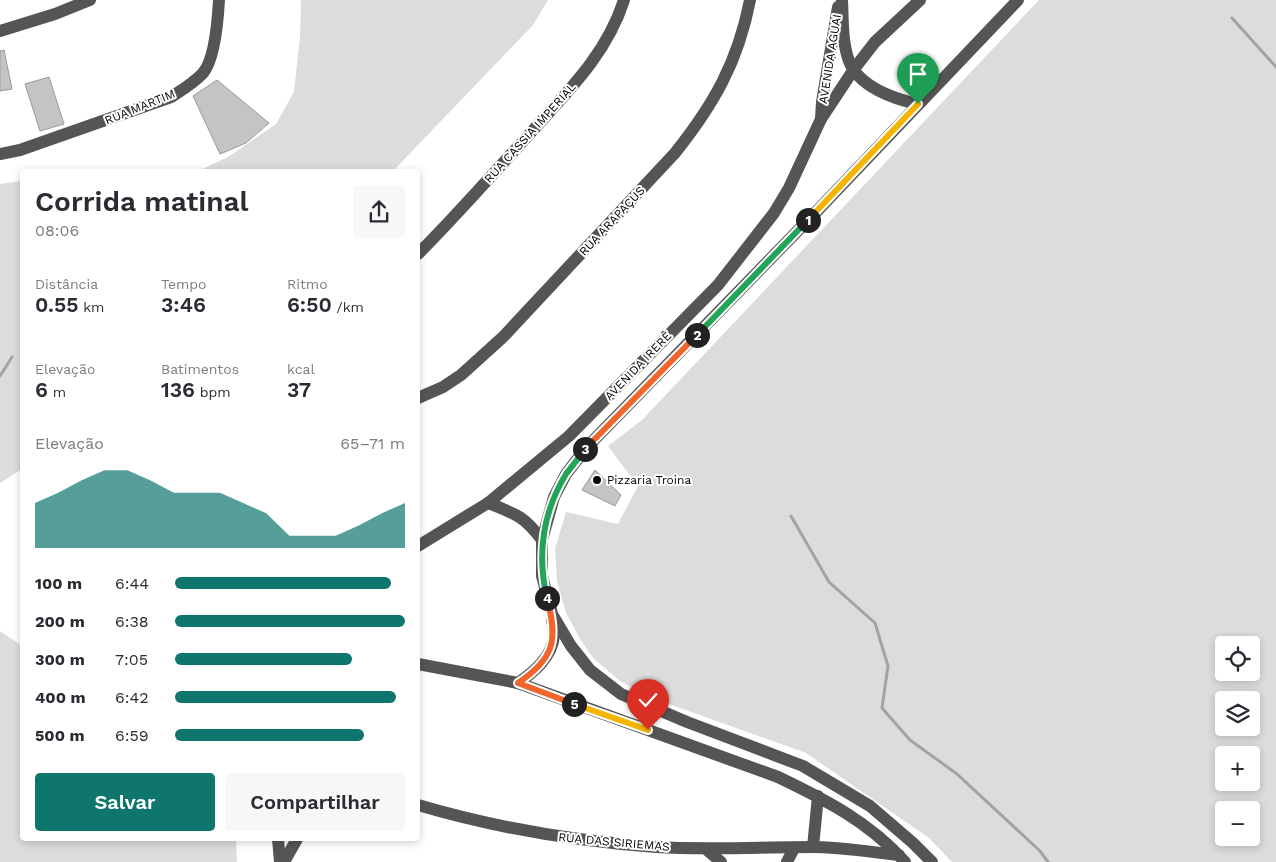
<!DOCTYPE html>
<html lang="pt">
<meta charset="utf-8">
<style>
body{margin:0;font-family:"Work Sans",sans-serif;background:#f7f7f7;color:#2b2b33;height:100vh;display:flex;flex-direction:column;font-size:19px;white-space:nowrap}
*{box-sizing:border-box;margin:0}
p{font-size:16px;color:#7c7c81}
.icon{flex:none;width:28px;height:28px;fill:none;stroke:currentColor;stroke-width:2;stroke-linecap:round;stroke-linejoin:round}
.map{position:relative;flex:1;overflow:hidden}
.drawer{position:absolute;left:20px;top:169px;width:400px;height:672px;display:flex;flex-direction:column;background:#fff;border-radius:5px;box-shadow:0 2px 8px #0003}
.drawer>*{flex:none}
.fabs{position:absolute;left:1215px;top:636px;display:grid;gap:10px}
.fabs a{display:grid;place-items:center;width:45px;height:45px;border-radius:5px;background:#fff;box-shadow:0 2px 8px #0003;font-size:25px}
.pin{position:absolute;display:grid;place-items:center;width:42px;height:42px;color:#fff;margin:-51px -21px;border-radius:50% 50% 50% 0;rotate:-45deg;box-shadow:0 0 5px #0007}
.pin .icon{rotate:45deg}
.km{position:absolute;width:25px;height:25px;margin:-12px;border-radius:50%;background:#222;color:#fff;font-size:14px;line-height:25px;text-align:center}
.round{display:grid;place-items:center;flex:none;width:52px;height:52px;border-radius:5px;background:#f7f7f7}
.summary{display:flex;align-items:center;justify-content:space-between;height:85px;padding:0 15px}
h1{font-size:28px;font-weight:600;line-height:38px}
.figures{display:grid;grid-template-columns:repeat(3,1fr);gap:8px;height:85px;padding:5px 15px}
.figures div{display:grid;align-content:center}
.figures b{font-size:21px;font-weight:600}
.figures small{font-size:14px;font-weight:400}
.figures p{font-size:14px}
.chart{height:140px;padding:10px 15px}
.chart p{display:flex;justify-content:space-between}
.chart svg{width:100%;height:90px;margin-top:5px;fill:#0f766e;opacity:.7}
.action{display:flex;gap:10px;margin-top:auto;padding:10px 15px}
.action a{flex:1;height:58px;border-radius:5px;background:#0f766e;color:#fff;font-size:20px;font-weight:600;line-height:58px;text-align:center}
.action a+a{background:#f7f7f7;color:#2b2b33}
ul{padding:0 15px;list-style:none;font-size:16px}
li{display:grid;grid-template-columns:80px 60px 1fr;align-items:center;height:38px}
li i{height:12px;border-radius:6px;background:#0f766e}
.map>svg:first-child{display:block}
</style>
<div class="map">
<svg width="1276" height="862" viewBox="0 0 1276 862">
<rect width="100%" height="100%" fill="#fff"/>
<g fill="#dcdcdc" fill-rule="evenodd">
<polygon points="301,0 548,0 533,25 393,171 198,171 228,157 276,124 294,92 300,37"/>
<path d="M1039 0H1276V862H952L929 838 806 753 652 698 620 681 594 659 580 639 566 613 557 581 555 549 566 512 618 524 638 486 608 446 642 420ZM1224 645H1251V672H1224ZM1224 700H1251V728H1224ZM1224 755H1251V782H1224ZM1224 810H1251V838H1224Z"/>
<polygon points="21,181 22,182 22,469 0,483 0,184"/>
<polygon points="0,631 22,646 22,839 236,839 237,862 0,862"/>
</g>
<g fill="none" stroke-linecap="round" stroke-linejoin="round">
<g stroke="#a3a3a3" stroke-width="3">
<polyline points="1232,18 1276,67"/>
<polyline points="0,376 12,357"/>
<polyline points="791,516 829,582 875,623 888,666 882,708 910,740 957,774 1040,851 1048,862"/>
</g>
</g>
<g fill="#c4c4c4" stroke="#999">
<polygon points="4,50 12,89 0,91 0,51"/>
<polygon points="49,77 64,124 40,131 25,84"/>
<polygon points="217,80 269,123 246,143 220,154 193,96"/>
<polygon points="595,470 621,495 615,506 582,490"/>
</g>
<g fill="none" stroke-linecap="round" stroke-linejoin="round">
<g stroke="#555" stroke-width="12">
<path d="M842 0C843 19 842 43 849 61 859 87 894 99 918 104"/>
<polyline points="0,31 55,14 90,0"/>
<polyline points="821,119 822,102 838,7"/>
<path d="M0 154 20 150 171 97C182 90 194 83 203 73 215 59 218 18 219 0"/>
<path d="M418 254C455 217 489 178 525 139 563 96 606 57 624 0"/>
<path d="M418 398 443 387 461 375 503 337 675 153C714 104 738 62 750 0"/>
<path d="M488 503C516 514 524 516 542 540"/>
<polyline points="418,546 488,503 569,436 718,285 774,213 789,188 821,119 854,69 875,42 920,0"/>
<path d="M418 664 518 683 778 777C826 800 869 822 905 862"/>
<path d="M518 683C534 672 552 657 554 636 554 631 553 625 552 620"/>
<path d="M418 805C496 828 575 841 656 847 708 850 760 847 812 847 841 847 870 852 899 855"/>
<polyline points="278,839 280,862"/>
<polyline points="813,847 818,796"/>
<polyline points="706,849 721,862"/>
<polyline points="284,862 297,839"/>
<polyline points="787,862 794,848"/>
<polyline points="932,862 913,843 870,806 803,766 687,722 621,694 590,670 571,646 552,614 542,576 542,540 554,497 566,474 587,447 817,211 1018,0"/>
</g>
</g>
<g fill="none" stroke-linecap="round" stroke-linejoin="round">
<g stroke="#fff" stroke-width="10">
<polyline id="split-1" points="808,220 918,104"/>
</g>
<g stroke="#fff" stroke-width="10">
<polyline id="split-2" points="697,335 808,220"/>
</g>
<g stroke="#fff" stroke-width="10">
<polyline id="split-3" points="585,449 697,335"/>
</g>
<g stroke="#fff" stroke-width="10">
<path id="split-4" d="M547 598C537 555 543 512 566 474 572 466 579 458 585 449"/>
</g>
<g stroke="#fff" stroke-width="10">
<path id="split-5" d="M547 598C558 640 555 658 518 683L574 704"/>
</g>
<g stroke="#fff" stroke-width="10">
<polyline id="split-6" points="574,704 648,730"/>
</g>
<use href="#split-1" stroke="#f5b400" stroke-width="6"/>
<use href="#split-2" stroke="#22a559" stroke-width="6"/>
<use href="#split-3" stroke="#f0652b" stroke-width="6"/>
<use href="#split-4" stroke="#22a559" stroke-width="6"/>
<use href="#split-5" stroke="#f0652b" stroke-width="6"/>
<use href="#split-6" stroke="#f5b400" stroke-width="6"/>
</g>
<circle fill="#000" stroke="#fff" stroke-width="2" cx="597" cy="480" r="5"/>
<g text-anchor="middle" stroke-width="4" stroke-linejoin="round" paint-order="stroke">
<g font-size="12" fill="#000" stroke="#fff">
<text transform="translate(830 59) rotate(-81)" y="4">AVENIDA AGUAI</text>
<text transform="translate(140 107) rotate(-22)" y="4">RUA MARTIM</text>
<text transform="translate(530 133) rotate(-48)" y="4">RUA CASSIA IMPERIAL</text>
<text transform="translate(612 221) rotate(-47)" y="4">RUA ARAPAÇUS</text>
<text transform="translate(638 366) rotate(-46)" y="4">AVENIDA IRERÊ</text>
<text transform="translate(614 842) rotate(5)" y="4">RUA DAS SIRIEMAS</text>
</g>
<g font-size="12" fill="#000" stroke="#fff" text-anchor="start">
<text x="607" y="484">Pizzaria Troina</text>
</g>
</g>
</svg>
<div class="fabs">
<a><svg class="icon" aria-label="locate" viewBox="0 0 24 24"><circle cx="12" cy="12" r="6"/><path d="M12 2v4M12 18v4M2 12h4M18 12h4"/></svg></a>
<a><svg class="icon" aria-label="layers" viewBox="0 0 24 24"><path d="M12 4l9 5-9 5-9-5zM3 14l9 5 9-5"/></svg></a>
<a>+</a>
<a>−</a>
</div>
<div class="pin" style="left:918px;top:104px;background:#1e9e55"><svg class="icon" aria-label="arrive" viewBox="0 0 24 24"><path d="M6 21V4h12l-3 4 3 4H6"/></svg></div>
<div class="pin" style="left:648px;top:730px;background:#d93025"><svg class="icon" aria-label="check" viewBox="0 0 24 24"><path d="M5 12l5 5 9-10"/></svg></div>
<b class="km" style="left:808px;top:220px">1</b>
<b class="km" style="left:697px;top:335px">2</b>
<b class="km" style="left:585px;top:449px">3</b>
<b class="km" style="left:547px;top:598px">4</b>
<b class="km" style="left:574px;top:704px">5</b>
<section class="drawer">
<div class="summary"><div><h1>Corrida matinal</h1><p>08:06</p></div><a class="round"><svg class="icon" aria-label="share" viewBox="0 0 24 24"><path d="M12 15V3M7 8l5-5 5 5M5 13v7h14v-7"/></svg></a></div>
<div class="figures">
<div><p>Distância</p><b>0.55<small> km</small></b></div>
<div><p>Tempo</p><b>3:46</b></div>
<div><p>Ritmo</p><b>6:50<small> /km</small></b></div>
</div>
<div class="figures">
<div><p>Elevação</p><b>6<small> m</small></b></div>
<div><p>Batimentos</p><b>136<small> bpm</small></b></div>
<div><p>kcal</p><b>37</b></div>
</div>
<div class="chart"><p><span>Elevação</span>65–71 m</p>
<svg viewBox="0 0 160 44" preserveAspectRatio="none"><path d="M0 44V22L10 17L20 11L30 6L40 6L50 11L60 17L70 17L80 17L90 22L100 27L110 38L120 38L130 38L140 33L150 27L160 22V44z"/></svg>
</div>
<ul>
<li><b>100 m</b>6:44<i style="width:94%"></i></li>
<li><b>200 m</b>6:38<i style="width:100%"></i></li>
<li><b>300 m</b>7:05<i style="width:77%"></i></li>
<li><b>400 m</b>6:42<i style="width:96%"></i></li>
<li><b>500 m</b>6:59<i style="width:82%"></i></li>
</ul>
<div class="action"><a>Salvar</a><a>Compartilhar</a></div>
</section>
</div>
